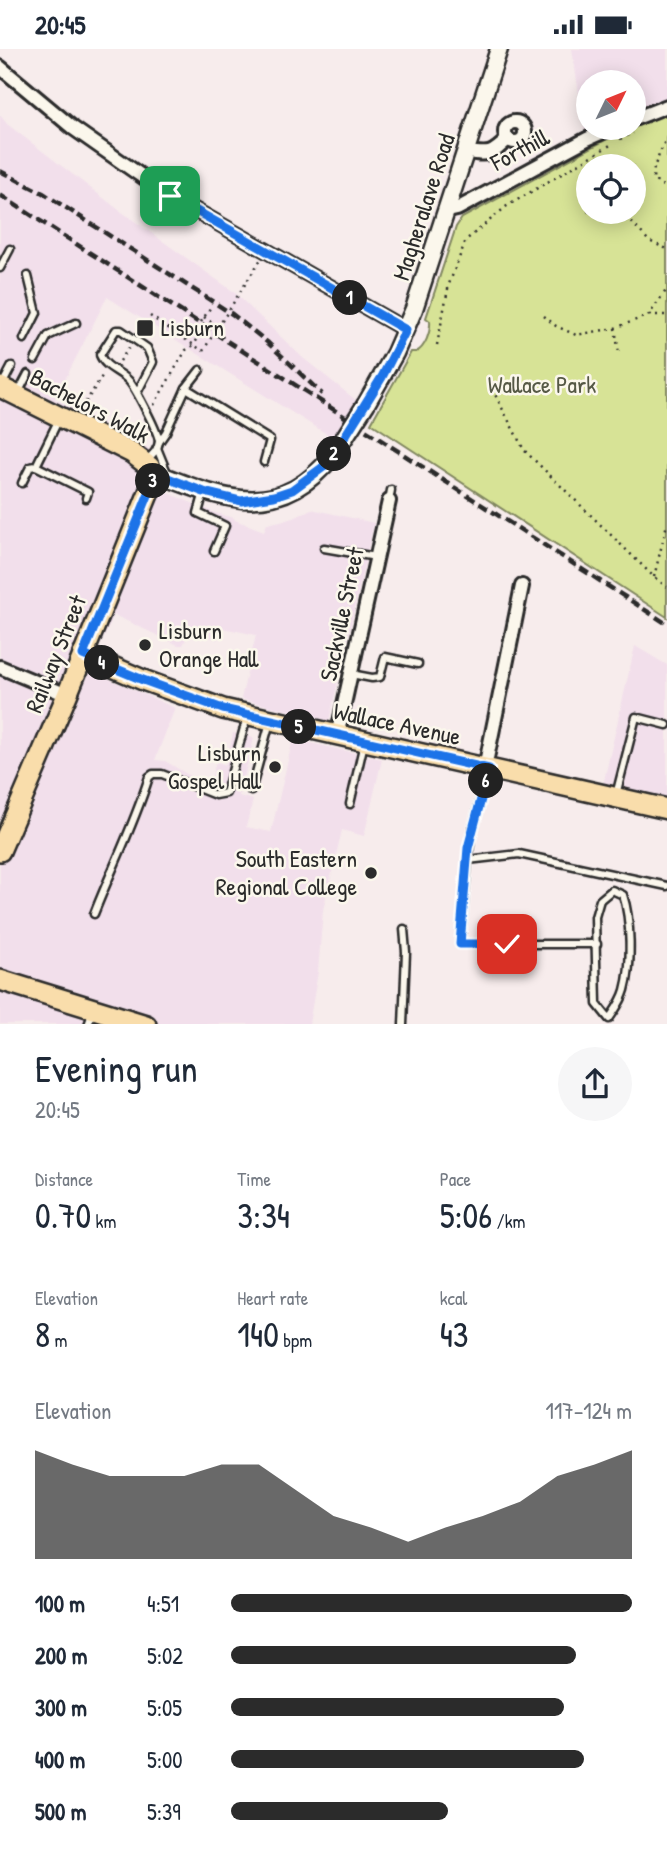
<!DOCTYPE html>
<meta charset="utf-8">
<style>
body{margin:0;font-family:"Patrick Hand",sans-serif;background:#f6f6f7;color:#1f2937;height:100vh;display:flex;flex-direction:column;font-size:26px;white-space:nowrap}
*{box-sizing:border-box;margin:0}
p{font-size:23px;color:#747a83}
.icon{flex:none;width:38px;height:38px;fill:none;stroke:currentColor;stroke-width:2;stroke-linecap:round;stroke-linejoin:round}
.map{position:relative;height:975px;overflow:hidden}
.side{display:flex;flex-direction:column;background:#fff;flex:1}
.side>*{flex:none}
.needle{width:46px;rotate:47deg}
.controls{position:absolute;left:576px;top:21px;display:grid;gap:14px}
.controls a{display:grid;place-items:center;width:70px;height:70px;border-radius:50%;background:#fff;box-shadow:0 4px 18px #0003;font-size:35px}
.pin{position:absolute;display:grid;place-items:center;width:60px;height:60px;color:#fff;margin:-30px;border-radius:14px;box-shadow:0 4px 10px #0006}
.km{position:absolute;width:35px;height:35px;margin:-18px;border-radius:50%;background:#222;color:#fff;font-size:19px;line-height:35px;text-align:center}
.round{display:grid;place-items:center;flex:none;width:74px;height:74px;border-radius:37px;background:#f6f6f7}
.headline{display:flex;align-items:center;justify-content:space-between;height:119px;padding:0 35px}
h1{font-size:38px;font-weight:600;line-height:52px}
.metrics{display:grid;grid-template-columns:repeat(3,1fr);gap:10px;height:119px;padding:7px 35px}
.metrics div{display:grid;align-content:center}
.metrics b{font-size:35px;font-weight:600}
.metrics small{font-size:19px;font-weight:400}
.metrics p{font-size:19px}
.chart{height:196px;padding:14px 35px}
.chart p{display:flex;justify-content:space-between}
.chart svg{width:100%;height:126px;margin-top:7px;fill:#2b2b2b;opacity:.7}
ul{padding:0 35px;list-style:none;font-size:23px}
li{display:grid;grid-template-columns:112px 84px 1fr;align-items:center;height:52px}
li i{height:18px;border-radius:9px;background:#2b2b2b}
.status{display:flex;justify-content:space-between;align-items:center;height:49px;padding:0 35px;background:#fff;direction:ltr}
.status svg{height:19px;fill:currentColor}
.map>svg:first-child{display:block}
</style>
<div class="status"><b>20:45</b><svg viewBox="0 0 49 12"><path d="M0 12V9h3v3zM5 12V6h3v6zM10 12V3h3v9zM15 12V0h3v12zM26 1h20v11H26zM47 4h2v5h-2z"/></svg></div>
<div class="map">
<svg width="667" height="976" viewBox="0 0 667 976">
<rect width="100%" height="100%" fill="#f7ecec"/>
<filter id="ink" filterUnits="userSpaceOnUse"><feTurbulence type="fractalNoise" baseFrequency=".0143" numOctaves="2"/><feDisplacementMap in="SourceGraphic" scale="14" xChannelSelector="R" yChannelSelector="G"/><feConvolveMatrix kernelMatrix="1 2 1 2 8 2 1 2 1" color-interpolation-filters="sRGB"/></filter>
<g filter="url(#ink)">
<g fill="#f2dfeb">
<polygon points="572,0 667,0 667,49 634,60 634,33 588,33 588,79 593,79 585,83"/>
<polygon points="0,66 7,75 119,161 234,243 303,309 357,352 333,389 107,248 55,350 138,393 169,413 163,442 216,464 234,469 235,471 264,482 267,475 294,469 311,460 374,474 329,672 241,650 256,586 223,579 217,591 192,577 183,596 178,596 114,566 89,621 175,659 155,711 165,712 209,738 216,713 226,716 233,684 254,689 239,747 253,751 246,778 271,783 293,690 382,710 364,787 342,781 323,861 318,923 309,975 0,975"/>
<polygon points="635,597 667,616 667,751 603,736"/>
</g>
<path fill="#d7e396" stroke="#818760" stroke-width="2" fill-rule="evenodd" d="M667 63V568L371 374 411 303H416C425 299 431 283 430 272L426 269 456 178 462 169 618 84ZM588 117H634V163H588Z"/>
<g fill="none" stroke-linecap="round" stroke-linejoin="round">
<g stroke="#2b2b2b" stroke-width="11">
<g id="service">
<polyline points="0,219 10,200"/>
<polyline points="24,290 37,264 28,227"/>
<polyline points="35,311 48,287 76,274"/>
<polyline points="2,336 12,317"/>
<polyline points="186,339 270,391 264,413"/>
<polyline points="18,344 28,325"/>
<path d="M137 344 153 313 147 299 121 281H116L100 306C105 319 120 322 129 332 135 339 159 384 159 393 158 400 152 407 146 411"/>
<polyline points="159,393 166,383 186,339 200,321"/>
<polyline points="157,399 168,426"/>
<polyline points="36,417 88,443 86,449"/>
<polyline points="22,434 30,418 36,417 59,370"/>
<polyline points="204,443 198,464 225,477 214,502"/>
<polyline points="389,452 391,441"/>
<polyline points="324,499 376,508"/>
<polyline points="351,625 372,629 380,628 385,608 418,615"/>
<polyline points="488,722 471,787 468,811 519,805 667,837"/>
<polyline points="251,742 270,673"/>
<polyline points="616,746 636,668 667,676"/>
<polyline points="350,755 364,694"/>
<polyline points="468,811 460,895 597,895"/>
<path d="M612 841 623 846C631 870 632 916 625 941 622 952 615 961 609 970L597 955 595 868 600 851Z"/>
<path d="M94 865C112 819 134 776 149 728L153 725H162L215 746 226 744 247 668"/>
<polyline points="88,976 93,962"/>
<polyline points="403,976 406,903 404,880"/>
</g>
</g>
<g stroke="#2b2b2b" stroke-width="18">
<g id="minor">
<polyline points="0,18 73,79 170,147 406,281"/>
<polyline points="634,70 667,57"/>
<circle cx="515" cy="83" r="10"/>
<path d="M467 103C490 106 491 106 508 90"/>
<polyline points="448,162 457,160 587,90 612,79"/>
<polyline points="0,618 67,646"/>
<polyline points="337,687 389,452"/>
<polyline points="485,719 522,537"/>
</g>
</g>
<g stroke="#2b2b2b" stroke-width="21">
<g id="tertiary">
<polyline points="366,355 395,304 414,260 499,0"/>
<path d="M152 426H161C228 453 282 471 334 405"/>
</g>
</g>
<g stroke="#2b2b2b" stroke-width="24">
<g id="primary">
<polyline points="0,338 132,404 150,418 153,433 67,646 0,802"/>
<polyline points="83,605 143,631 223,660 667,760"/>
<polyline points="0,931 146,976"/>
</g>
</g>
<g stroke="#2b2b2b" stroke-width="2.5" stroke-dasharray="2 5" stroke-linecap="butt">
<polyline points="667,87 654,118 653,130 660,136 667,137"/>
<polyline points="620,90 633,84"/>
<polyline points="597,107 601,117"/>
<polyline points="622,163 649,192 667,200"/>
<polyline points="649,266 667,266"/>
<polyline points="150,267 203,302"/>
<polyline points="544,267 556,277 576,286 615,279 649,266 667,240"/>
<polyline points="204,268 219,278"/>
<polyline points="201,273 212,256"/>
<polyline points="615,279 619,305"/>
<polyline points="437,296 449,235 466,191 507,157 614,94"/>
<polyline points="120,312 130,297"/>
<polyline points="489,334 524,401 654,528 667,538"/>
<polyline points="154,356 186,301 194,296 199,287"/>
<polyline points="82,359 104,324"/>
<polyline points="654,528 667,475"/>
</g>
<use href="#service" stroke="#fbf7ec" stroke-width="6"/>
<use href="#minor" stroke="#fbf7ec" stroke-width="12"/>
<use href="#tertiary" stroke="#fbf7ec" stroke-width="16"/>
<use href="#primary" stroke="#f9ddab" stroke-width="19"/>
<g stroke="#2b2b2b" stroke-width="4.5" stroke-dasharray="10 5" stroke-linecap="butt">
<polyline points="0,122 43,144 232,265 267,293 322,345"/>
<polyline points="0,146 667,575"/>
</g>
<g stroke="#2b2b2b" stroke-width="21" stroke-linecap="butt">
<polyline id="tertiary-bridge" points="334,405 366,355"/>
</g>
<polyline stroke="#2b2b2b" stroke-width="2.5" stroke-dasharray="2 5" stroke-linecap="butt" points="203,302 261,210"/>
<use href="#tertiary-bridge" stroke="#fbf7ec" stroke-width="16"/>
</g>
</g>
<g fill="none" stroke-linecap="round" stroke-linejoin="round" filter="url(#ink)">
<g stroke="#fff" stroke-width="14">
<polyline id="route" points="170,147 406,281 382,328 334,405 322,419 292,441 274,447 241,452 204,443 160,426 152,426 149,444 83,606 143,631 223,660 489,720 468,799 460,895 507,895"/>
</g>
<use href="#route" stroke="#1a73e8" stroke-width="9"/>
</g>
<g fill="#2b2b2b" stroke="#fbf7ec" stroke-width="2.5">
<rect x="136" y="270" width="18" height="18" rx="3.5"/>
<circle cx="145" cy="596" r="7"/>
<circle cx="275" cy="718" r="7"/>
<circle cx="371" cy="824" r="7"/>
</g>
<g text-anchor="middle" stroke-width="5" stroke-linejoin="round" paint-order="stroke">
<g font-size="24" fill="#2b2b2b" stroke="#fbf7ec">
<text transform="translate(520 101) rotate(-28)" y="8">Forthill</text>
<text transform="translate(424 158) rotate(-72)" y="8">Magheralave Road</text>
<text transform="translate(90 357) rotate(28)" y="8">Bachelors Walk</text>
<text transform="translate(342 565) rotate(-78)" y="8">Sackville Street</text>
<text transform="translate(56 605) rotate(-68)" y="8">Railway Street</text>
<text transform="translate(397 675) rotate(12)" y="8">Wallace Avenue</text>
</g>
<g font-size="24" fill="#2b2b2b" stroke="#fbf7ec" text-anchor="start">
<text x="161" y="287">Lisburn</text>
<text x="159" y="590">Lisburn<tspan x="159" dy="28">Orange Hall</tspan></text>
<text x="261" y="712" text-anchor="end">Lisburn<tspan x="261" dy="28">Gospel Hall</tspan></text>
<text x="357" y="818" text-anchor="end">South Eastern<tspan x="357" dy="28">Regional College</tspan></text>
</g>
<g font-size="24" fill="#565946" stroke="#fbf7ec">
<text x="542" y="344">Wallace Park</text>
</g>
</g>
</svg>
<div class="controls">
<a><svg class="needle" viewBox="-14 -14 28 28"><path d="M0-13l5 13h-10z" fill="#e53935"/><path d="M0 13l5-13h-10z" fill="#747a83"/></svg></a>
<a><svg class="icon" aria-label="locate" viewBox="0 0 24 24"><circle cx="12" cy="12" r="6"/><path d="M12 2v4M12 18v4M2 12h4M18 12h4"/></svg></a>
</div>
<div class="pin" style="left:170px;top:147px;background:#1e9e55"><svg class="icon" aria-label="arrive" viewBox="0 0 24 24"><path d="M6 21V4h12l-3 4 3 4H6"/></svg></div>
<div class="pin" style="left:507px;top:895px;background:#d93025"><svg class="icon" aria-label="check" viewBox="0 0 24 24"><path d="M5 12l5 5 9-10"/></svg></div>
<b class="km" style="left:350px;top:249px">1</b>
<b class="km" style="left:334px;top:405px">2</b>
<b class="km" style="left:153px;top:432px">3</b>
<b class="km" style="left:102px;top:614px">4</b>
<b class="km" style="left:299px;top:678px">5</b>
<b class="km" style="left:486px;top:732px">6</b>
</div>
<section class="side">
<div class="headline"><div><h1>Evening run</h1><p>20:45</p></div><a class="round"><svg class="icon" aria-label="share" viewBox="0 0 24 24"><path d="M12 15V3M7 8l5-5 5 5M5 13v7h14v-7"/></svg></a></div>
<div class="metrics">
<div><p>Distance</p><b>0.70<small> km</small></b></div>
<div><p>Time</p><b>3:34</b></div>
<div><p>Pace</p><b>5:06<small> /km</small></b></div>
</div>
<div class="metrics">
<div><p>Elevation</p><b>8<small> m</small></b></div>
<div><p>Heart rate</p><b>140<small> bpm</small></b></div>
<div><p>kcal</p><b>43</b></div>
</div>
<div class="chart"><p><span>Elevation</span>117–124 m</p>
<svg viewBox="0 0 160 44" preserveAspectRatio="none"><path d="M0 44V6L10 11L20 15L30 15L40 15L50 11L60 11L70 20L80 29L90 33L100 38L110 33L120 29L130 24L140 15L150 11L160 6V44z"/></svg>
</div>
<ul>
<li><b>100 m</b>4:51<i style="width:100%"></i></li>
<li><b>200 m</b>5:02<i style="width:86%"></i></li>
<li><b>300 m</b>5:05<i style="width:83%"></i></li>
<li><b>400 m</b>5:00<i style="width:88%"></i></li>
<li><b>500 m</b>5:39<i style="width:54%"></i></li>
</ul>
</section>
